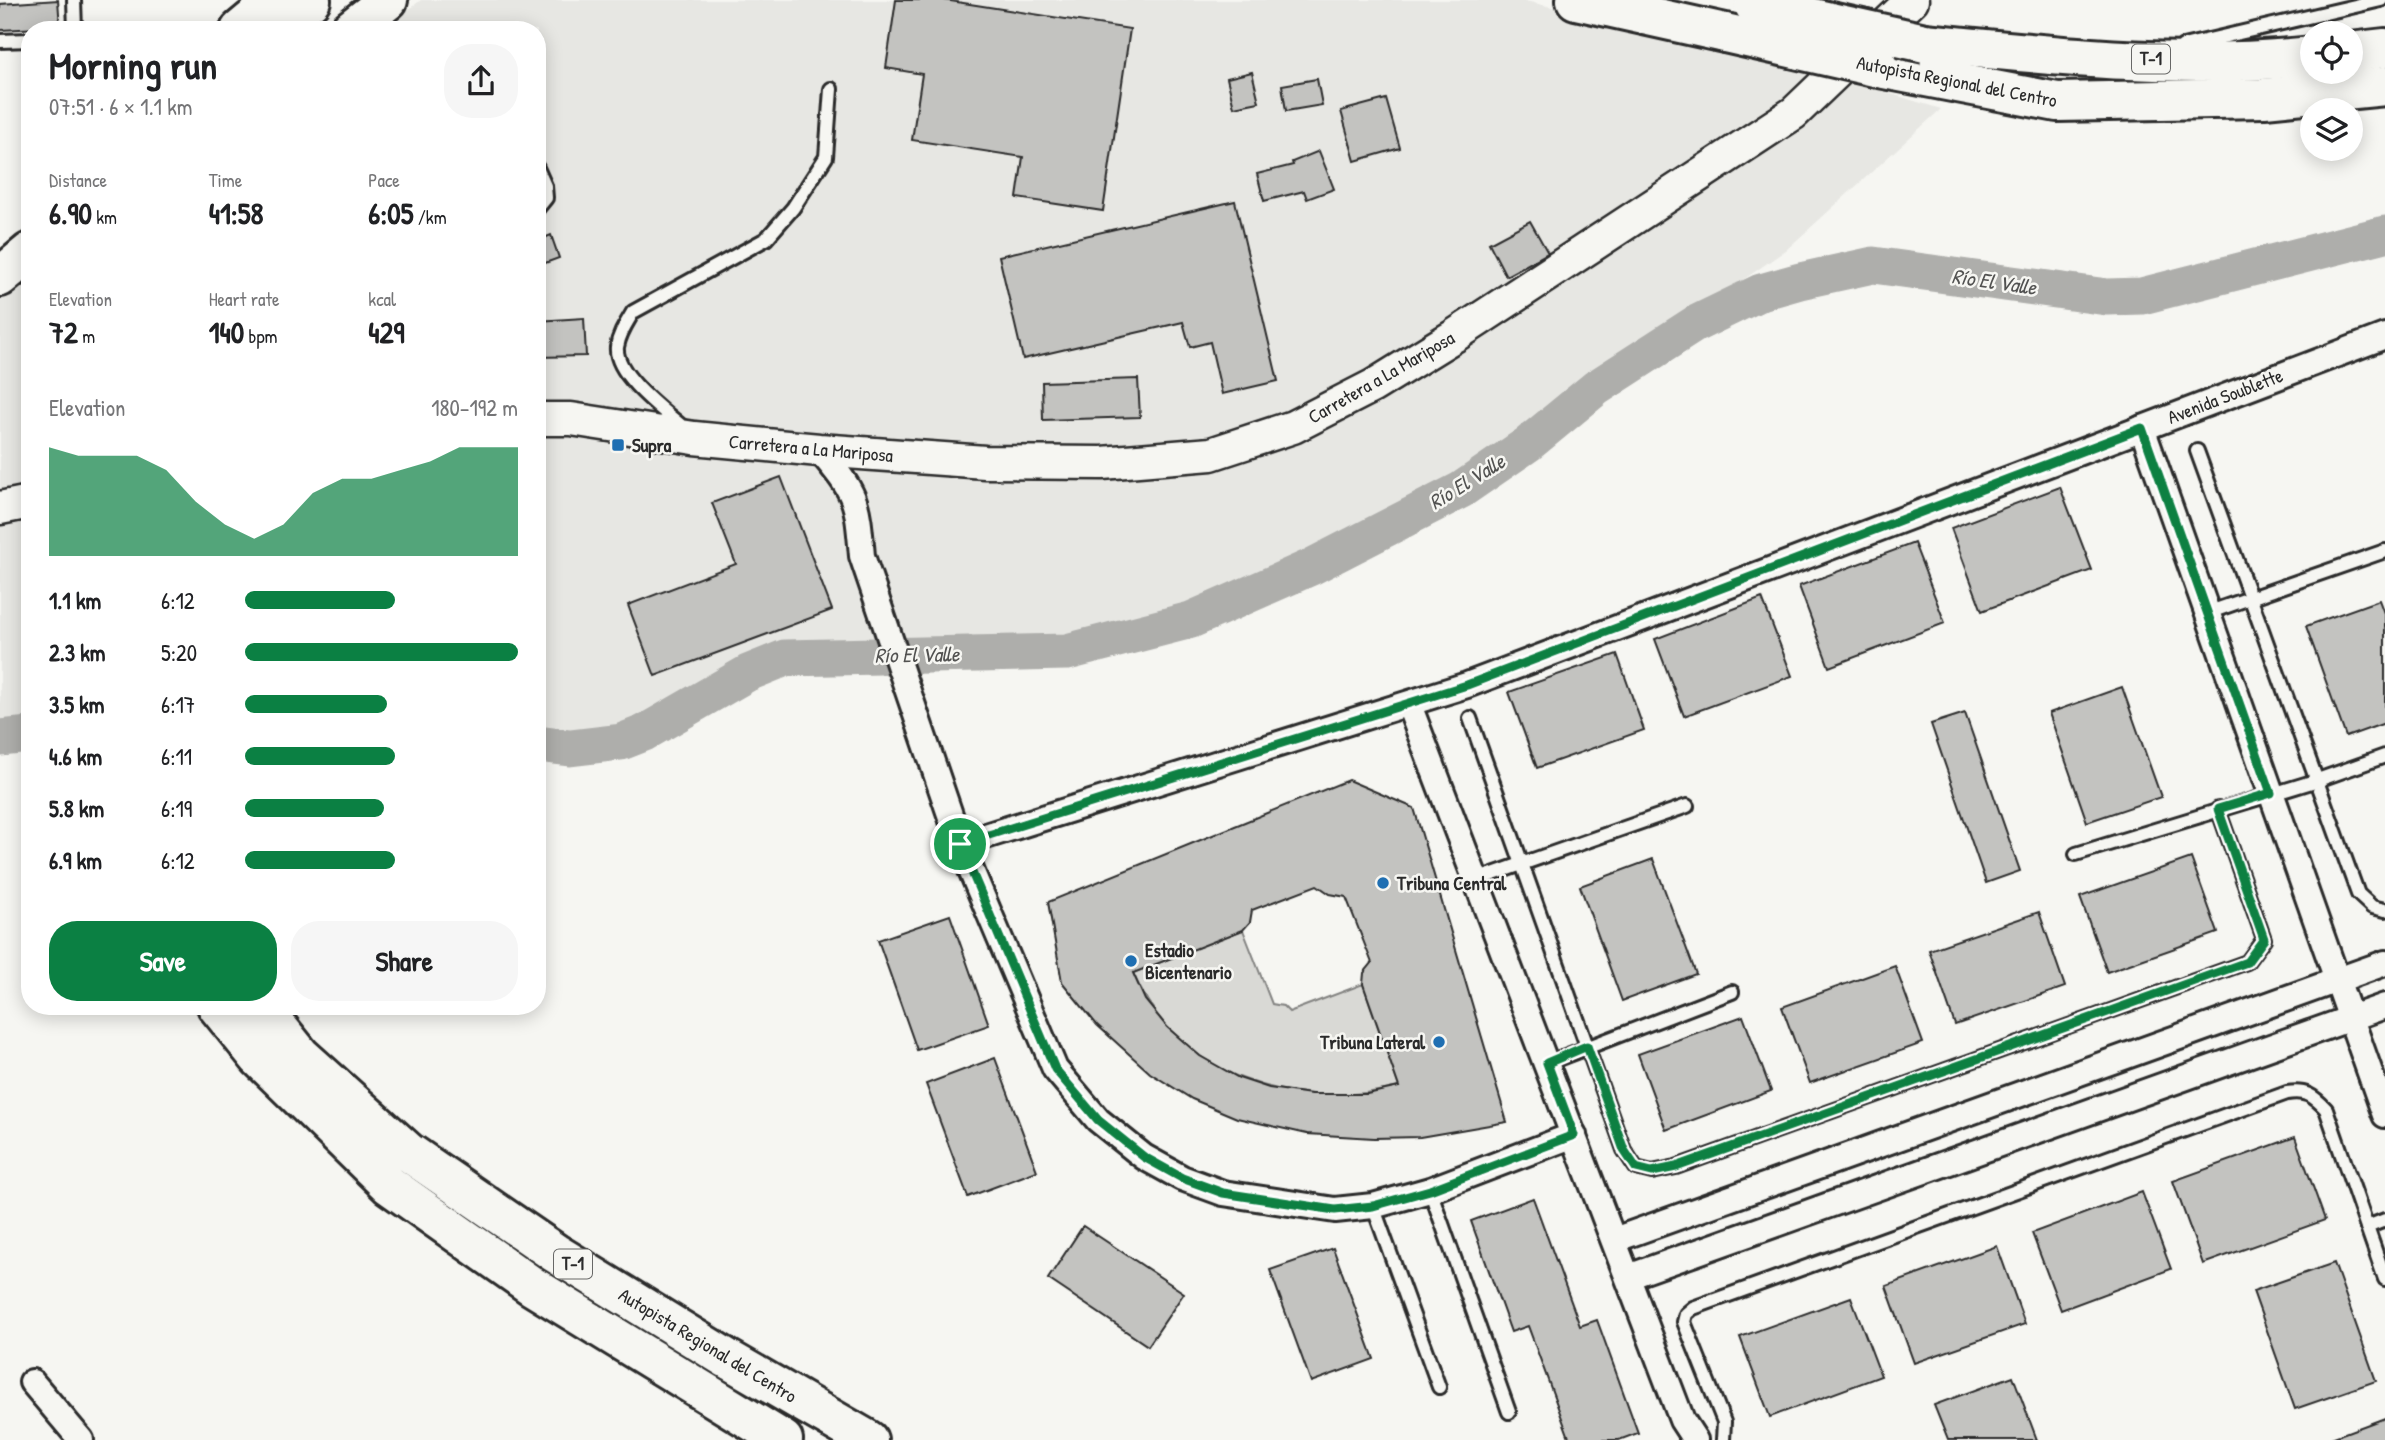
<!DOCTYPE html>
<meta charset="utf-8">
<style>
body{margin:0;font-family:"Patrick Hand",sans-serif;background:#f6f6f6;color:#202124;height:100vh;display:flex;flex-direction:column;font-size:26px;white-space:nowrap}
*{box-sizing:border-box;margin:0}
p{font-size:23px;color:#757577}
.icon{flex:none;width:38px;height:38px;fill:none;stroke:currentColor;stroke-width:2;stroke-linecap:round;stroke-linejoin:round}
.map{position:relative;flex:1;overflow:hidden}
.drawer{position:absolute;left:21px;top:21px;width:525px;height:994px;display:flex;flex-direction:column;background:#fff;border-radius:28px;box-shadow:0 4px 18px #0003}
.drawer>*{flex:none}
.controls{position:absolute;left:2300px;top:21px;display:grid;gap:14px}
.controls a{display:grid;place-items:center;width:63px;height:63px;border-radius:50%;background:#fff;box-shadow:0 4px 18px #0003;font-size:35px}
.pin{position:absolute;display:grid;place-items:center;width:60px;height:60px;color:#fff;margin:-30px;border:4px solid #fff;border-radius:50%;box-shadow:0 2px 7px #0007}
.round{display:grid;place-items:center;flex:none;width:74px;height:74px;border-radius:28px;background:#f6f6f6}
.overview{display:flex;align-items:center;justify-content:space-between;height:119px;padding:0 28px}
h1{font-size:38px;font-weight:800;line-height:52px}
.metrics{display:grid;grid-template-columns:repeat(3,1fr);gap:10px;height:119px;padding:7px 28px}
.metrics div{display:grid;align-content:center}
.metrics b{font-size:30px;font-weight:800}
.metrics small{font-size:19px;font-weight:400}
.metrics p{font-size:19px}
.chart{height:196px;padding:14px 28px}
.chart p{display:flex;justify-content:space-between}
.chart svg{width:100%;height:126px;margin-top:7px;fill:#0b8043;opacity:.7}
.cta{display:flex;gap:14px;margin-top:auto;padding:14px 28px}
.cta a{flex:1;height:80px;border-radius:28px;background:#0b8043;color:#fff;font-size:28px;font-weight:800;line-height:80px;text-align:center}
.cta a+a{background:#f6f6f6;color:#202124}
ul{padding:0 28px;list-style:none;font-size:23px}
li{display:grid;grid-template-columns:112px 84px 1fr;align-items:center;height:52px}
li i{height:18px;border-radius:9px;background:#0b8043}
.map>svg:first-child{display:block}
</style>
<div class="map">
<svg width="2385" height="1440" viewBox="0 0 2385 1440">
<rect width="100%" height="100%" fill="#f6f6f2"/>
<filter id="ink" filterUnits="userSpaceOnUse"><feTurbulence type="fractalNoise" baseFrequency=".0143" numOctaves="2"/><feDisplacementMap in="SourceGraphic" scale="14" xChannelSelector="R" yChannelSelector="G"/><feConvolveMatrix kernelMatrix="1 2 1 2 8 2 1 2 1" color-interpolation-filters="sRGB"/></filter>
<g filter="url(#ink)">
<g fill="#e7e7e3">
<polygon points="421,0 1521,0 1773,58 1941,109 1786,250 1644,349 1504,464 1422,515 1269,594 1167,628 1093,641 856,655 781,664 663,736 640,743 599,744 537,734 537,30 381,30"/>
<polygon points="24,280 30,281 30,726 0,728 0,282"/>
</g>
<path fill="#d9d9d5" stroke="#828280" stroke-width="2" d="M1243 930 1272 1004 1283 1006 1289 1012 1363 984 1399 1087C1294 1112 1178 1078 1133 973Z"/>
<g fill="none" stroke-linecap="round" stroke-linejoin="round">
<g stroke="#aeaeab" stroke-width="37">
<polyline points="0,738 30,735"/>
<polyline points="537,744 570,748 621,742 644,733 748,673 785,658 1067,652 1191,620 1311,567 1461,490 1528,444 1596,388 1695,324 1761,292 1800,281 1873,265 2107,297 2142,296 2385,234"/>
</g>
</g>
<g fill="#c3c3c0" stroke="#2b2b2b" stroke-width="2" fill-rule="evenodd">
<polygon points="58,0 60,27 0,30 0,4"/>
<polygon points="896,0 944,0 1130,29 1103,211 1017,198 1023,157 912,140 922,74 886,68"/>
<polygon points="1252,72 1259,102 1234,107 1227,78"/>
<polygon points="1317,79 1322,105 1286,111 1282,85"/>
<polygon points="1386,99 1400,148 1355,161 1341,111"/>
<polygon points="1319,151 1334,189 1307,199 1304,191 1264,201 1257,174 1293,165 1292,162"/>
<polygon points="1235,201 1278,381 1222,394 1210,342 1190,347 1183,322 1023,359 999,256"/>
<polygon points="1530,221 1548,253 1506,276 1489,243"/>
<polygon points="551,235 559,258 537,266 537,241"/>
<polygon points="584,318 586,356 537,357 537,321"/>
<polygon points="1138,379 1140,417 1043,420 1042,382"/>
<polygon points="781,477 832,610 655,676 628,605 736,564 712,503"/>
<polygon points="2060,487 2092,570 1982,611 1951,528"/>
<polygon points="1914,543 1945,623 1829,667 1799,586"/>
<polygon points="1762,598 1792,676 1684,716 1655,639"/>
<polygon points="2379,600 2385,616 2385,723 2346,737 2306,626"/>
<polygon points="1617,654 1644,730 1537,768 1509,692"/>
<polygon points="2122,687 2161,797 2087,822 2049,713"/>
<polygon points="1965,713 2020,871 1986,883 1931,724"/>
<path d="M1348 780 1414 808 1507 1122 1420 1137 1374 1138 1307 1134 1237 1118 1192 1099 1150 1073 1097 1025 1062 982 1048 902ZM1317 885 1330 894 1346 897 1372 963 1364 973 1363 984 1399 1087 1367 1094H1311L1269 1088 1239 1078 1200 1056 1167 1027 1145 1000 1133 973 1243 930 1250 922 1252 910Z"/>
<polygon points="2191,858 2218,933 2107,972 2080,897"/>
<polygon points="1653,859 1696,974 1622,1001 1580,886"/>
<polygon points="2039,912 2065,987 1955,1025 1929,950"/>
<polygon points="950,915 989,1025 917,1050 878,940"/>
<polygon points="1895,966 1923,1043 1810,1083 1782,1007"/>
<polygon points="1743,1016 1771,1091 1666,1130 1638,1054"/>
<polygon points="995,1058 1037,1171 968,1197 926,1084"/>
<polygon points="2295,1137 2325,1220 2203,1264 2173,1181"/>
<polygon points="2142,1192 2171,1269 2061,1310 2032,1233"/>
<polygon points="1533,1198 1580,1326 1597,1320 1638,1433 1619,1440 1570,1440 1528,1326 1511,1332 1471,1221"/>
<polygon points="1083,1226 1184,1293 1148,1346 1048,1279"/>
<polygon points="1997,1246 2025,1324 1914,1363 1886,1286"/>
<polygon points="1333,1248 1374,1359 1311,1382 1270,1270"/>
<polygon points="2334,1263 2376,1381 2295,1409 2253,1291"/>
<polygon points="1851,1297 1881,1376 1770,1417 1740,1337"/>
<polygon points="2013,1376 2037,1440 1948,1440 1934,1405"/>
<polygon points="2385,1418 2385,1440 2332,1440 2331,1438"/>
</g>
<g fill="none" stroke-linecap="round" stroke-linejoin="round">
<g stroke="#2b2b2b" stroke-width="18">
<g id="service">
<polyline points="74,0 75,30"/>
<polyline points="0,41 30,40"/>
<polyline points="2183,46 2381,0"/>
<polyline points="537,168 545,186 546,198 537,209"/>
<path d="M686 430C667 413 614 375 617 347 619 334 626 324 633 312L766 239 793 208 826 157 831 89"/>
<polyline points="2197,451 2358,894 2372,907 2385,910"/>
<polyline points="2207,613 2385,551"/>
<polyline points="1470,718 1624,1150 1636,1168 1652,1172 1676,1167 2247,962 2264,939 2218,809"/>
<polyline points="2076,854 2315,781 2385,756"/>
<polyline points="1476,880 1687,806"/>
<polyline points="1547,1063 1732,992"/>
<polyline points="1430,1190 1509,1412"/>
<polyline points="1373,1206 1439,1387"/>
<polyline points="2367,1227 2385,1220"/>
<path d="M1723 1440 1724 1422 1684 1322 1686 1314 1693 1308 2287 1093C2305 1090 2313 1095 2326 1109L2385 1279"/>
</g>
</g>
<g stroke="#2b2b2b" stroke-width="30">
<g id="minor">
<polyline points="2142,428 2385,1115"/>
<path d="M819 450C857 495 857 498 862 556L960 844 1055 1069 1098 1120 1144 1157 1182 1178 1223 1193 1335 1210 1373 1206 1430 1190 1574 1135"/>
<polyline points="1409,705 1682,1420 1695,1440"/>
<polyline points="960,844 1467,685 2385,336"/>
<polyline points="1614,1240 2385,963"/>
<polyline points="1628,1277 2385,1006"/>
<polyline points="32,1382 81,1440"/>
</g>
</g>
<g stroke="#2b2b2b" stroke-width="37">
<g id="tertiary">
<polyline points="537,419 571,419 694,438 819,450 985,462 1102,463 1211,454 1293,427 1373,386 1454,336 1794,113 1912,0"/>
<polyline points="0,508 30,502"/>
</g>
</g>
<g stroke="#2b2b2b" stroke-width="44">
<g id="motorway">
<polyline points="1576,0 1725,33"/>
<polyline points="240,30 276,0"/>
<polyline points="275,30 311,0"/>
<polyline points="350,30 388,0"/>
<path d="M1925 43C2053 56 2184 70 2312 56"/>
<polyline points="2350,52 2385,48"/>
<polyline points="1879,68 2057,102 2264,98 2385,86"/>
<polyline points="0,277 30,252"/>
<polyline points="217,1006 259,1058 389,1185 532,1286 783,1440"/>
<polyline points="261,1006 301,1056 408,1152 555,1253 726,1358 868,1440"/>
</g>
</g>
<use href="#service" stroke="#f6f6f2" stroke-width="12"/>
<use href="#minor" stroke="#f6f6f2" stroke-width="24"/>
<use href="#tertiary" stroke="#f6f6f2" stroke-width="32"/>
<use href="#motorway" stroke="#f6f6f2" stroke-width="38"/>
<g stroke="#2b2b2b" stroke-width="44" stroke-linecap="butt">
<g id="motorway-bridge">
<polyline points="1754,5 1925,43"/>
<polyline points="1725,33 1879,68"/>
</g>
</g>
<use href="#motorway-bridge" stroke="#f6f6f2" stroke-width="38"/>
</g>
</g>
<g fill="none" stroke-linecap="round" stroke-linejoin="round" filter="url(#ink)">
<g stroke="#fff" stroke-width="14">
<polygon id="route" points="2142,428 2271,793 2218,809 2264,939 2247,962 1676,1167 1652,1172 1636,1168 1624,1150 1587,1046 1547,1063 1574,1135 1430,1190 1373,1206 1335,1210 1223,1193 1182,1178 1144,1157 1098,1120 1055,1069 960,844 1467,685"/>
</g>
<use href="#route" stroke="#0b8043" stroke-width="9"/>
</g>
<g fill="#1f6fb2" stroke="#f6f6f2" stroke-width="2.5">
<rect x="611" y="438" width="14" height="14" rx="3.5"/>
<circle cx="1383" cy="883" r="7"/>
<circle cx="1131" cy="961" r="7"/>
<circle cx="1439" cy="1042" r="7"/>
</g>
<g text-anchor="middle" stroke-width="5" stroke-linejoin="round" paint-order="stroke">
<g fill="#f6f6f2" stroke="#686867" stroke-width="2">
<rect x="2132" y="44.5" width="38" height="29" rx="5"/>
<rect x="554" y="1249.5" width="38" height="29" rx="5"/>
</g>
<g font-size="18" font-weight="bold" fill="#2b2b2b">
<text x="2151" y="65">T-1</text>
<text x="573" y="1270">T-1</text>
</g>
<g font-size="19" fill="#2b2b2b" stroke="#f6f6f2">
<text transform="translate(1957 81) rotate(11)" y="7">Autopista Regional del Centro</text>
<text transform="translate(1381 377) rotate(-30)" y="7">Carretera a La Mariposa</text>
<text transform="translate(2225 396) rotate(-21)" y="7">Avenida Soublette</text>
<text transform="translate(811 448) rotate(5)" y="7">Carretera a La Mariposa</text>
<text transform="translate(708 1345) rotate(31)" y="7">Autopista Regional del Centro</text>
</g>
<g font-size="19" font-weight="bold" fill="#2b2b2b" stroke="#f6f6f2" text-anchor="start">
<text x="632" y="452">Supra</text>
<text x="1397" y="890">Tribuna Central</text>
<text x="1145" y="957">Estadio<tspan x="1145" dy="22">Bicentenario</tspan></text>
<text x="1425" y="1049" text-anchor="end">Tribuna Lateral</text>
</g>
<g font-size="21" font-style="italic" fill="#525251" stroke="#f6f6f2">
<text transform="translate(1994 282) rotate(8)" y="7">Río El Valle</text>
<text transform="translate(1467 482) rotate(-32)" y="7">Río El Valle</text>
<text transform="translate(917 655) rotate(-1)" y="7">Río El Valle</text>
</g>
</g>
</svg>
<div class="controls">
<a><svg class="icon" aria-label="locate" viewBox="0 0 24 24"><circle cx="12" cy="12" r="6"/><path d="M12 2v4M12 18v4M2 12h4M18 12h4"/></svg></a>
<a><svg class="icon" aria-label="layers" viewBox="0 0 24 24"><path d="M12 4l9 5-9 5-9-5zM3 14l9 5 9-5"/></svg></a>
</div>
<div class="pin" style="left:960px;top:844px;background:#1e9e55"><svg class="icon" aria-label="arrive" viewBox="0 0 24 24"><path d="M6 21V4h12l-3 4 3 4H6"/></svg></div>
<section class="drawer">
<div class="overview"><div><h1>Morning run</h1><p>07:51 · 6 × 1.1 km</p></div><a class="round"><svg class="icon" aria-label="share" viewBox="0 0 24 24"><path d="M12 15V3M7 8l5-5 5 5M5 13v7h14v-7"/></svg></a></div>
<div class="metrics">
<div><p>Distance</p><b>6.90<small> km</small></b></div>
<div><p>Time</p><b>41:58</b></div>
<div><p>Pace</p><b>6:05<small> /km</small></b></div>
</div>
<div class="metrics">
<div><p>Elevation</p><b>72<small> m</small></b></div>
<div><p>Heart rate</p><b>140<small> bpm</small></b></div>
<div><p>kcal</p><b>429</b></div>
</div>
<div class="chart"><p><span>Elevation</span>180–192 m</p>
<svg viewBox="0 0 160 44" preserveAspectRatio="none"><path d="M0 44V6L10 9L20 9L30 9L40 14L50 25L60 33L70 38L80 33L90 22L100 17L110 17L120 14L130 11L140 6L150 6L160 6V44z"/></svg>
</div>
<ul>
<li><b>1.1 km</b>6:12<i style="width:55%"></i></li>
<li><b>2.3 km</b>5:20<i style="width:100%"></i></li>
<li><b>3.5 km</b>6:17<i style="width:52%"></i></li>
<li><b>4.6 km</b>6:11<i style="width:55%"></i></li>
<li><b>5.8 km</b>6:19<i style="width:51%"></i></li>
<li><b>6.9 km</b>6:12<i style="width:55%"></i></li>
</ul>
<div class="cta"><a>Save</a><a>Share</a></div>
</section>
</div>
